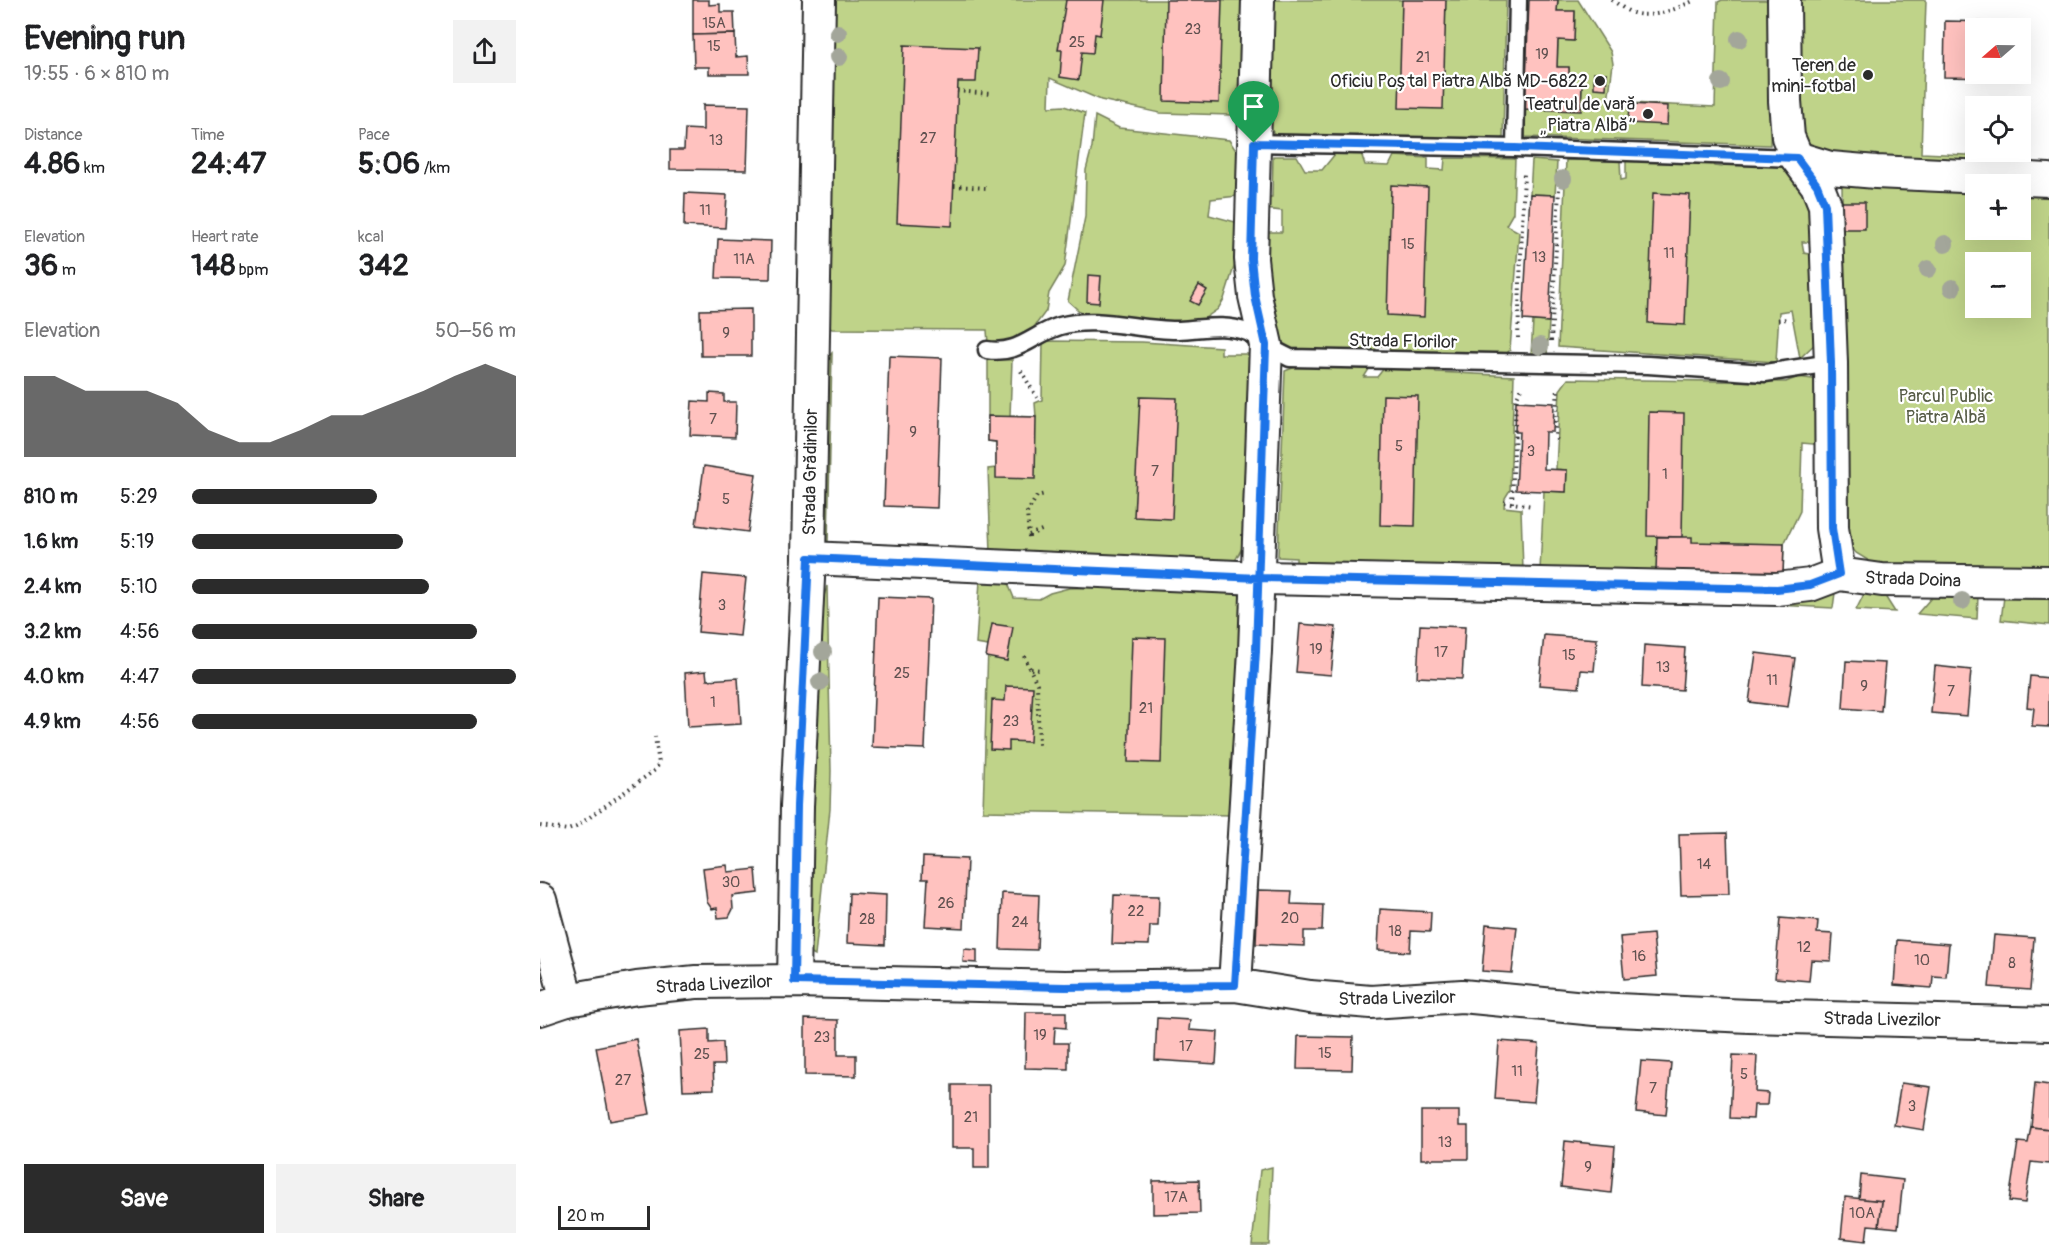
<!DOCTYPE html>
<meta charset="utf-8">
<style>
body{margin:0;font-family:Pangolin,sans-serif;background:#f2f2f2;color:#202124;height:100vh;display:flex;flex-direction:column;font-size:22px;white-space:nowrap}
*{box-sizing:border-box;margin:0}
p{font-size:20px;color:#757577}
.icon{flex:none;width:33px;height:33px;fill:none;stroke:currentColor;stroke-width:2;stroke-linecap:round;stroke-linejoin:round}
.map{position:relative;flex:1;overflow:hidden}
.side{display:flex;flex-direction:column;background:#fff;width:540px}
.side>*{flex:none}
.needle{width:39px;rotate:250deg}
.buttons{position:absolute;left:1425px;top:18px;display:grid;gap:12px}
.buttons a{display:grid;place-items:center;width:66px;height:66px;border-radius:0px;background:#fff;box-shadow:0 6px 24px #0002;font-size:30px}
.scale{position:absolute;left:18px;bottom:15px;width:92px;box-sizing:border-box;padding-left:6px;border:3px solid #2b2b2b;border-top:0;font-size:16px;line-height:21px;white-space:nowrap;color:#2b2b2b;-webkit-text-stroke:4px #fff;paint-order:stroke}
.pin{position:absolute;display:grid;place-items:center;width:51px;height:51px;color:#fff;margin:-62px -26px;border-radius:50% 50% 50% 0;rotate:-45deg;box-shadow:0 0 6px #0007}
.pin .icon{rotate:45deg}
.round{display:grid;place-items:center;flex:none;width:63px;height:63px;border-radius:0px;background:#f2f2f2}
.head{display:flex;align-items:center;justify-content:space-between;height:102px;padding:0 24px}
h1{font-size:33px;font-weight:700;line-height:45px}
.metrics{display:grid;grid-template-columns:repeat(3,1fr);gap:9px;height:102px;padding:6px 24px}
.metrics div{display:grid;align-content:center}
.metrics b{font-size:30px;font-weight:700}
.metrics small{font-size:16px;font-weight:400}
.metrics p{font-size:16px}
.chart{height:168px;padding:12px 24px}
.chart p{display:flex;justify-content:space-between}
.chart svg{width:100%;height:108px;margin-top:6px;fill:#2b2b2b;opacity:.7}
.primary-button{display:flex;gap:12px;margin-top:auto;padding:12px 24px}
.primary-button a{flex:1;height:69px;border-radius:0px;background:#2b2b2b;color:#fff;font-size:24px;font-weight:700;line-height:69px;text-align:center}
.primary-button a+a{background:#f2f2f2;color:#202124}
ul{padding:0 24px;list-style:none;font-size:20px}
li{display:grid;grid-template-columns:96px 72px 1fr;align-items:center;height:45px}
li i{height:15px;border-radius:8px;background:#2b2b2b}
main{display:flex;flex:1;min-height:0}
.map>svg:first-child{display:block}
</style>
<main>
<section class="side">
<div class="head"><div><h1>Evening run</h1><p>19:55 · 6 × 810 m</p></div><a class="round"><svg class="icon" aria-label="share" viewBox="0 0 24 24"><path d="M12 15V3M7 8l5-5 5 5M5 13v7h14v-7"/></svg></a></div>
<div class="metrics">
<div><p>Distance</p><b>4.86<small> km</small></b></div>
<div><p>Time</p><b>24:47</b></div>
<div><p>Pace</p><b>5:06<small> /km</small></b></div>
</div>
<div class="metrics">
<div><p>Elevation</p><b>36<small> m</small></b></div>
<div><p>Heart rate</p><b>148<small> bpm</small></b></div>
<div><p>kcal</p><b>342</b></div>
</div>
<div class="chart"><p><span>Elevation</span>50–56 m</p>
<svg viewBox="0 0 160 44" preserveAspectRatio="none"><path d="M0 44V11L10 11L20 17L30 17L40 17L50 22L60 33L70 38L80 38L90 33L100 27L110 27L120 22L130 17L140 11L150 6L160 11V44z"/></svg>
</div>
<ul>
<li><b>810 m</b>5:29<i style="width:57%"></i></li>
<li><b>1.6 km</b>5:19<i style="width:65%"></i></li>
<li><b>2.4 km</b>5:10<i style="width:73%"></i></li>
<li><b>3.2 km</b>4:56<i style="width:88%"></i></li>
<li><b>4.0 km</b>4:47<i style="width:100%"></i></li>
<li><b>4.9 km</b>4:56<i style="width:88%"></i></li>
</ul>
<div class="primary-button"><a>Save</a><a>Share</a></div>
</section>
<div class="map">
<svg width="1509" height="1245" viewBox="0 0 1509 1245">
<rect width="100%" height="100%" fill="#fff"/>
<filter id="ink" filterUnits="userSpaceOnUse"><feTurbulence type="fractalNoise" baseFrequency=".0167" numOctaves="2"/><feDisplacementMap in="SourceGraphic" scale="12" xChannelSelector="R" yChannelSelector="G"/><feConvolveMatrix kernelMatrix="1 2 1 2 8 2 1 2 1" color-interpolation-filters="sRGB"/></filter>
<g filter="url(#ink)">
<g fill="#bfd389" stroke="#757f5a" stroke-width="1.5" fill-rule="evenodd">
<polygon points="289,0 704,0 701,111 691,115 620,113 561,100 510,78 509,107 524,106 545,113 525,266 509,293 506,311 494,327 484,336 462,345 448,344 447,330 292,329 286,325"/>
<polygon points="730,0 966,0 963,140 736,135 729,128"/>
<polygon points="1018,0 1038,0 1071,52 1073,64 1068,102 1175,107 1178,2 1182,0 1235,0 1230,145 985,137 985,109 1041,110 1042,84 1029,84 1029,68 1017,67 1018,40 1034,41 1035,12 1017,11"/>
<polygon points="1252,0 1386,0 1381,153 1449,156 1449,168 1269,154 1258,139"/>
<polygon points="555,116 579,128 689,140 699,155 697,196 671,199 669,215 699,223 694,267 684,299 678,309 662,320 642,322 546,317 528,301 545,217 546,170 552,147"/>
<polygon points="821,153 825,165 849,166 854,156 888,158 888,169 904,170 905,158 975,159 973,213 966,225 979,232 970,350 962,358 852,354 848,346 838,346 832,353 764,352 737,344 724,268 726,232 742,232 742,211 725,209 725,197 732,197 733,156 757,156 765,170 782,170 795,154"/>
<polygon points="992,160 1017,162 1015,195 990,194"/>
<polygon points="1026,160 1080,161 1081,180 1086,179 1086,161 1171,161 1174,166 1182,167 1186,162 1251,165 1268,187 1279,242 1262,242 1264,253 1280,256 1281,338 1260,358 1251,310 1239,312 1236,362 1018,347"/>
<path d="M1302 184 1435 187 1436 230H1480L1481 189H1509V573L1344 570 1316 553 1303 536 1305 500ZM1436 262H1480V308H1436Z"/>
<polygon points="993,321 1009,322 1007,356 991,355"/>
<polygon points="503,341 602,342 681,347 681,354 713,354 702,548 692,566 629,563 629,558 620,557 619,560 451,552 448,469 456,468 456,442 448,441 448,360 472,360 470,416 496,417 495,403 502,400"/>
<polygon points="292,353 288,545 276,539 278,368"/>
<polygon points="831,366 824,377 837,377 845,367 893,367 896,372 974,376 970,490 965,498 964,507 981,509 983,571 756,564 756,558 738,557 745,371 755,367"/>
<polygon points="1258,377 1280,380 1284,445 1262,443 1260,511 1244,544 1243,574 1000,570 1004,491 1026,492 1027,470 1016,469 1020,390 1028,379 1246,382"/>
<polygon points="440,580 467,581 474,598 499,599 510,593 529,588 574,587 683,591 701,595 692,815 443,811 448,646 436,644"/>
<polygon points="287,586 291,771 290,809 275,956 268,952 279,613"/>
<polygon points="1325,592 1343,593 1355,612 1316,610"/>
<polygon points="1295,593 1293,608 1236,605"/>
<polygon points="1438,596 1437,619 1377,614 1391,598"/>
<polygon points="1509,596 1509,625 1461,620 1464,597"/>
<polygon points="732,1167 729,1245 712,1245 720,1170"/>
</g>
<g fill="#ffc2bf" stroke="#2b2b2b" stroke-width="1.5">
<polygon points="153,0 169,0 169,5 180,4 180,12 194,12 195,34 153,35"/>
<polygon points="526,0 564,0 560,35 555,34 553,53 542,52 539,80 520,77 522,50 518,50"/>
<polygon points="626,0 682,0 679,103 624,101"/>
<polygon points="862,0 906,0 903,109 859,108"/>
<polygon points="989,0 1018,0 1017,11 1035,11 1034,41 1018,40 1017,67 1029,67 1029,84 1042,84 1041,111 985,109"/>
<polygon points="1405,21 1455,22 1455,28 1436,28 1436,74 1454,74 1454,78 1404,77"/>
<polygon points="195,34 196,57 208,56 209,74 169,74 169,67 154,67 153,35"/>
<polygon points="364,45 438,48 436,82 418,82 412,226 357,223"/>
<polygon points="1054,73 1067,73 1066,89 1054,88"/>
<polygon points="1089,104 1128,106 1127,125 1088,123"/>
<polygon points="163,105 209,106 207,170 130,169 130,150 144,150 145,129 163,130"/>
<polygon points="851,185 888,187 884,317 847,315"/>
<polygon points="145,193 187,195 185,228 144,226"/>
<polygon points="1113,193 1150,195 1145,325 1108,323"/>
<polygon points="990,194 1015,195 1009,322 983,320"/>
<rect x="1302" y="202" width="23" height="27"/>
<polygon points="178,239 231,241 230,279 176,278"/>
<polygon points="548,275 561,276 559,303 547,302"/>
<polygon points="659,285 667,290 658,305 650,301"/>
<polygon points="211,309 211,356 161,356 160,310"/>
<polygon points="349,356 402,358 397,508 344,506"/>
<polygon points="169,393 184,394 184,402 196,402 195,437 150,435 152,401 169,402"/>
<polygon points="843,395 878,396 875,526 840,525"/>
<polygon points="600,397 637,398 632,519 594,517"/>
<polygon points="976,401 1014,403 1013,432 1005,432 1004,469 1027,470 1026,492 976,490 979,432 975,432"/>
<polygon points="1109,412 1144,413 1142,537 1107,536"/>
<polygon points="448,416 496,417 495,479 456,478 456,442 448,441"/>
<polygon points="164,466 216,474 208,532 156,525"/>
<polygon points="1117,537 1152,537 1152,542 1244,544 1243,574 1116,572"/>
<polygon points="163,574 206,578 200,636 158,632"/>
<polygon points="338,597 391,599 385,749 332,747"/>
<polygon points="452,624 473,627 467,661 446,657"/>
<polygon points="760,624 796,627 791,675 756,672"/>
<polygon points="880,625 925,627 922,679 877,677"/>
<polygon points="1004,635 1057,639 1054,671 1041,670 1039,688 999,685"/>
<polygon points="592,637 625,638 621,763 588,762"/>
<polygon points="1104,645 1145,648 1142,690 1102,687"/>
<polygon points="1216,653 1255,658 1248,707 1209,702"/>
<polygon points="1306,661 1345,663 1341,711 1303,708"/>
<polygon points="1395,666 1431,670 1427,716 1391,713"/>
<polygon points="166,671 167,680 198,678 201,724 148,727 145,673"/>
<polygon points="1490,676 1509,678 1509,727 1492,726 1494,708 1487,707"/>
<polygon points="466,686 493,687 490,742 469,741 469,750 450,749 452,700 465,701"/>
<polygon points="1187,833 1189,894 1141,895 1139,834"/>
<polygon points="383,857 427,859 424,928 385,926 388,879 382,879"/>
<polygon points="187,865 188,872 216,869 218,893 192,896 193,909 189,917 178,918 177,908 172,909 167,902 163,868"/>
<polygon points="718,890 752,891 751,904 783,905 782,931 764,931 764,946 716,944"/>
<polygon points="309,893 346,895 345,945 307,943"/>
<polygon points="462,893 499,895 497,950 460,949"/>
<polygon points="574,895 619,896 618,926 610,926 609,945 572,944"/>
<polygon points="840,909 891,912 890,932 871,931 870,952 838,950"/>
<polygon points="1240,918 1278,921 1277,933 1293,934 1291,961 1271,960 1269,981 1235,978"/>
<polygon points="946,924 977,927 972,973 942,971"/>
<polygon points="1113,934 1117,976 1084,979 1080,937"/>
<polygon points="1454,935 1494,938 1490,990 1449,987"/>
<polygon points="1357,940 1409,944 1406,977 1393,976 1392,988 1354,985"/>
<polygon points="424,949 437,950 437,963 423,962"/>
<polygon points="486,1012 526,1012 526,1028 515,1027 514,1043 528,1043 528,1069 485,1068"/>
<polygon points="617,1018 650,1020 649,1030 678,1032 676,1064 615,1060"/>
<polygon points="265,1019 298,1020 298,1055 316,1055 316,1076 265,1075"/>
<polygon points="169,1029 169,1043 183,1042 184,1065 173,1065 174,1089 143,1090 140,1031"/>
<polygon points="758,1036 813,1037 812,1070 757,1069"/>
<polygon points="96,1039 110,1114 70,1121 56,1047"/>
<polygon points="959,1041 999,1044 994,1102 955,1099"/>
<polygon points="1193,1055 1217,1056 1215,1092 1228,1093 1227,1105 1214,1105 1213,1119 1190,1118"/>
<polygon points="1101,1061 1131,1063 1126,1115 1096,1112"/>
<polygon points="1361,1083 1391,1087 1384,1130 1354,1125"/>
<polygon points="1495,1083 1509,1085 1509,1129 1491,1127"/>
<polygon points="412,1085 449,1085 449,1168 434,1168 434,1148 412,1148"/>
<polygon points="881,1111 919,1111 919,1126 928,1126 928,1159 881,1159"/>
<polygon points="1491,1127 1509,1129 1509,1164 1491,1162 1485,1203 1469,1201 1478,1142 1488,1143"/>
<polygon points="1025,1141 1075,1146 1071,1193 1021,1187"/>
<polygon points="1321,1175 1363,1180 1358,1228 1339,1226 1342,1201 1319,1199"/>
<polygon points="659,1180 660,1213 613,1214 613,1181"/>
<polygon points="1305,1197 1342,1201 1339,1226 1328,1225 1326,1241 1301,1238"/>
</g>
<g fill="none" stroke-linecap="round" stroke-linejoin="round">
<g stroke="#2b2b2b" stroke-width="21">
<g id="lane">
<polyline points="714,143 975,148 1257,158"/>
<polyline points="975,148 978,0"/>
<path d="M447 350C479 355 493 334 520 326 557 315 601 331 639 330 663 329 683 323 707 332 714 335 720 341 726 345 734 350 742 354 750 358L1108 365 1225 373 1291 363"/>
</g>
</g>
<g stroke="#2b2b2b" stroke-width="36">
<g id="street">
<polyline points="1244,0 1245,101 1248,137 1257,158 1277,185 1285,205 1291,363 1292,528 1299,574"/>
<polyline points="1257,158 1290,168 1336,172 1509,180"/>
<polyline points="269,558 719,578 1237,589 1270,585 1299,574 1342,580 1509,582"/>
<polyline points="0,900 27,1000"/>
<polyline points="254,981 257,806 269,558 279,0"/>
<polyline points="695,985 715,651 726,345 715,296 711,259 718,0"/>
<polyline points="0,1009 27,1000 97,988 156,982 254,981 525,987 695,985 770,997 831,1002 922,996 1055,1009 1209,1016 1509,1024"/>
</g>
</g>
<g stroke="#2b2b2b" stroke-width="4" stroke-dasharray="1.5 4.5" stroke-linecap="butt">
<path d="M1072 0C1078 4 1086 11 1093 13 1114 19 1136 9 1155 0"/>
<polyline points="417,91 450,94"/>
<polyline points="414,186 446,188"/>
<polyline points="1238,320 1247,319"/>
<polyline points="978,338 984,172"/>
<polyline points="1011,341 1020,171"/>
<polyline points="481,371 499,401"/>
<polyline points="1017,440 1015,437 1018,387"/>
<polyline points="964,502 993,506"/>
<polyline points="972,503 976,399 982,386"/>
<polyline points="489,535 504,529"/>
<polyline points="489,537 487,513 497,496 505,494"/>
<polyline points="484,656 497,684 499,745 503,746"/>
<polyline points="491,669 501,670"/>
<polyline points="0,826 28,830 36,827 115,770 119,764 115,737"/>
</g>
<use href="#lane" stroke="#fff" stroke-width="16"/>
<use href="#street" stroke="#fff" stroke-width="32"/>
</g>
<g fill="#a3a69a">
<circle cx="298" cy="33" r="9"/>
<circle cx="1199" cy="39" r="9"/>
<circle cx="299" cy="57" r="9"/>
<circle cx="1181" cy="82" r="9"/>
<circle cx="1023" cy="179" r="9"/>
<circle cx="1405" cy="244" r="9"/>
<circle cx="1388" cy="269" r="9"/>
<circle cx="1412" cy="288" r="9"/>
<circle cx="1000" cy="346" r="9"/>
<circle cx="1422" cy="601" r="9"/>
<circle cx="283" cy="652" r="9"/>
<circle cx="280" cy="682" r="9"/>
</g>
</g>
<g fill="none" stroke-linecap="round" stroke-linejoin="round" filter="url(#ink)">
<g stroke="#fff" stroke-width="12">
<polyline id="route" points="714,143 711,259 715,296 726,345 716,651 695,985 525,987 254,981 257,806 269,558 719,578 1237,589 1270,585 1299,574 1292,528 1291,363 1285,205 1277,185 1257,158 975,148 714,143"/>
</g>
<use href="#route" stroke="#1a73e8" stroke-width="8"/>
</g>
<g fill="#2b2b2b" stroke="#fff" stroke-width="2">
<circle cx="1328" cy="75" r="6"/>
<circle cx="1060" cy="81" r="6"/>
<circle cx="1108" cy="114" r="6"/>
</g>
<g text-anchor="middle" stroke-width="4.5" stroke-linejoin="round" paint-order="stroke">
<g font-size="15" fill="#605150">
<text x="174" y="28">15A</text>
<text x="653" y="34">23</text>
<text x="537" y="47">25</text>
<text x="174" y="51">15</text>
<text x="1002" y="59">19</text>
<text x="883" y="62">21</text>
<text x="388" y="143">27</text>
<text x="176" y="145">13</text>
<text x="165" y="215">11</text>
<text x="868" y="249">15</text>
<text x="1129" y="258">11</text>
<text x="999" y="262">13</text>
<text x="204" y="264">11A</text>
<text x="186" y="338">9</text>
<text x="173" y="424">7</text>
<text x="373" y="437">9</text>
<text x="859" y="451">5</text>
<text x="991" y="456">3</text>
<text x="615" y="476">7</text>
<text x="1125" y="479">1</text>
<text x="186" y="504">5</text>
<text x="182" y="610">3</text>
<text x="776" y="654">19</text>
<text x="901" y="657">17</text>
<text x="1029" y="660">15</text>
<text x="1123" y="672">13</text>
<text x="362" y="678">25</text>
<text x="1232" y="685">11</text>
<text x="1324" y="691">9</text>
<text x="1411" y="696">7</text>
<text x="173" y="707">1</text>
<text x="606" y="713">21</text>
<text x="471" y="726">23</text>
<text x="1164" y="869">14</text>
<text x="191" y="887">30</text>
<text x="406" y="908">26</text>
<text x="596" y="916">22</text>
<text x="750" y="923">20</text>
<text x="327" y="924">28</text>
<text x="480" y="927">24</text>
<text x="855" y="936">18</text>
<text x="1264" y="952">12</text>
<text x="1099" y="961">16</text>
<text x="1382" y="965">10</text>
<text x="1472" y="968">8</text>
<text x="500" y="1040">19</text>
<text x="282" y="1042">23</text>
<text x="646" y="1051">17</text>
<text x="785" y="1058">15</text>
<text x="162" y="1059">25</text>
<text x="977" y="1076">11</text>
<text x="1204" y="1079">5</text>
<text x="83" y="1085">27</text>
<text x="1113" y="1093">7</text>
<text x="1372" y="1111">3</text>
<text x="431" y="1122">21</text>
<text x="905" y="1147">13</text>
<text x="1048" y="1172">9</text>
<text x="636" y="1202">17A</text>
<text x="1322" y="1218">10A</text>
</g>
<g font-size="18" fill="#2b2b2b" stroke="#fff" text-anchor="end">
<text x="1316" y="71">Teren de<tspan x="1316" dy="21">mini-fotbal</tspan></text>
<text x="1048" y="87">Oficiu Poștal Piatra Albă MD-6822</text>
<text x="1096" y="110">Teatrul de vară<tspan x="1096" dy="21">„Piatra Albă”</tspan></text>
</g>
<g font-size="18" fill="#2b2b2b" stroke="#fff">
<text transform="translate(863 341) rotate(1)" y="6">Strada Florilor</text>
<text transform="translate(270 472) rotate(-89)" y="6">Strada Grădinilor</text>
<text transform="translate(1373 579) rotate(2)" y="6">Strada Doina</text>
<text transform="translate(174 984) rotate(-3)" y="6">Strada Livezilor</text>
<text transform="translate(857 998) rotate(-1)" y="6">Strada Livezilor</text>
<text transform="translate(1342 1019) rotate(1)" y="6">Strada Livezilor</text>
</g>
<g font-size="18" fill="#575d47" stroke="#fff">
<text x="1406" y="402">Parcul Public<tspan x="1406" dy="21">Piatra Albă</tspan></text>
</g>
</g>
</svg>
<div class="buttons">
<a><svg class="needle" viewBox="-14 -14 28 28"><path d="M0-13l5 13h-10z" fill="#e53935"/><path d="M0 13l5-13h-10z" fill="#757577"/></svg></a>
<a><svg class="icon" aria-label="locate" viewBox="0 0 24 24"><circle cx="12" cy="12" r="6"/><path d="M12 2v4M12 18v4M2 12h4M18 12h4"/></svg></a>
<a>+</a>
<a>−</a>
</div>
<div class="scale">20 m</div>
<div class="pin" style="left:714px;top:143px;background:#1e9e55"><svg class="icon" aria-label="arrive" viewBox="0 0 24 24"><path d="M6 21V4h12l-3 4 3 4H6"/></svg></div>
</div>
</main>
